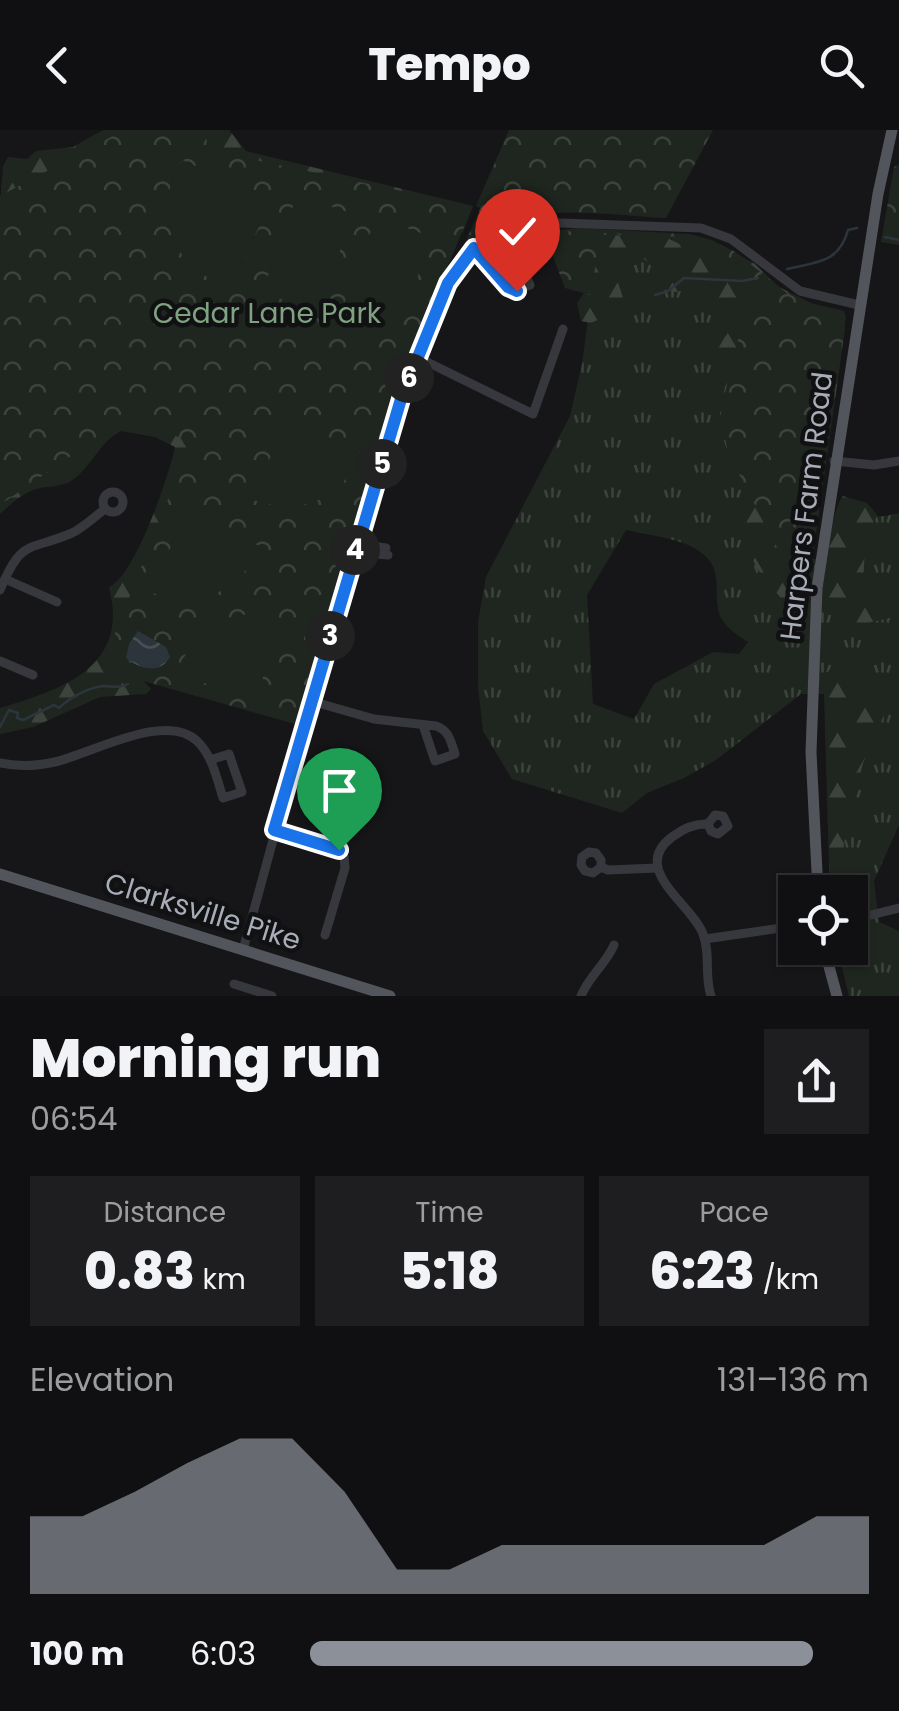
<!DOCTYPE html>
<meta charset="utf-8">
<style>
body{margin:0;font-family:Poppins,sans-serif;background:#1e1e20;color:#f1f3f6;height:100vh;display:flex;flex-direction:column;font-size:38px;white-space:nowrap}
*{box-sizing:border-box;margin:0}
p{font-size:32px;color:#9c9d9f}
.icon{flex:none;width:55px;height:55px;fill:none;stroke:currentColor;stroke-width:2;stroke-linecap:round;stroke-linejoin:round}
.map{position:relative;height:866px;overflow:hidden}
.panel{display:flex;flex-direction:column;background:#101012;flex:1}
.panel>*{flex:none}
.controls{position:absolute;left:778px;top:745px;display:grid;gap:20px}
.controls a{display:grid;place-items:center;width:90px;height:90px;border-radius:0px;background:#101012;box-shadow:0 2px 8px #0004,0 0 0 2px #303032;font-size:50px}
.pin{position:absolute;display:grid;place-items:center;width:85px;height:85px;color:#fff;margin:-102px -42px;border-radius:50% 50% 50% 0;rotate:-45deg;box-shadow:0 0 10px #0007}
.pin .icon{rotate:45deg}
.km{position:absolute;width:50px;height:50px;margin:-25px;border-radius:50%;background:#222;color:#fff;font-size:28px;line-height:50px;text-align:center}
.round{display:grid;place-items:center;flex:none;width:105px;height:105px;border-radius:0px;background:#1e1e20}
.summary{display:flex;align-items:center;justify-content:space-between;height:170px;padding:0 30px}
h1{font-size:55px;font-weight:800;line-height:75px}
.metrics{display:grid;grid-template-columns:repeat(3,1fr);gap:15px;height:170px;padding:10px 30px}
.metrics div{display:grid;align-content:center;border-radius:0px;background:#1e1e20;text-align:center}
.metrics b{font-size:50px;font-weight:800}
.metrics small{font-size:28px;font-weight:400}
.metrics p{font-size:28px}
.chart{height:280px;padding:20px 30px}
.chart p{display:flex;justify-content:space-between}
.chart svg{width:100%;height:180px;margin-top:10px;fill:#8c9099;opacity:.7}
ul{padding:0 30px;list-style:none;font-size:32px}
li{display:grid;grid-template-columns:160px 120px 1fr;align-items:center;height:75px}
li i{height:25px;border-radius:12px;background:#8c9099}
header{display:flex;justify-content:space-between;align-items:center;height:130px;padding:0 30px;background:#101012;font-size:45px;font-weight:800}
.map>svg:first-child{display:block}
</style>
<header><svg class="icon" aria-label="back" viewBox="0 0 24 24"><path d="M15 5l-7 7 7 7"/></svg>Tempo<svg class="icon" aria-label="search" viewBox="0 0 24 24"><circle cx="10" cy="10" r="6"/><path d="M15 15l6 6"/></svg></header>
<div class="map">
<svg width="899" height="866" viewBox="0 0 899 866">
<defs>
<pattern id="grass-tufts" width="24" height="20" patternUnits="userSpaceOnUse" patternTransform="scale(2.5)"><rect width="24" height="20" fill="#1e261f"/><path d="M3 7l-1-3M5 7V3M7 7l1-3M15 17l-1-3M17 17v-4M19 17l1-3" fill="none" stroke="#3c433d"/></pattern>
<pattern id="forest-firs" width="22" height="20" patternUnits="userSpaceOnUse" patternTransform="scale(2.5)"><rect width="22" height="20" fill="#1e261f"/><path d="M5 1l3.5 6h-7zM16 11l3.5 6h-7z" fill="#3c433d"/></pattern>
<pattern id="park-crowns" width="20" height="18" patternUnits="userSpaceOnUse" patternTransform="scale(2.5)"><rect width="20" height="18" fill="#1e261f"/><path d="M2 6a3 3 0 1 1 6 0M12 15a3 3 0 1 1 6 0" fill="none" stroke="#3c433d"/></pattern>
<pattern id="water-waves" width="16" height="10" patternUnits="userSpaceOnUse" patternTransform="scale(2.5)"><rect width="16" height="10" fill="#2c353c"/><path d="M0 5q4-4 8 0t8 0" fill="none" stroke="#485056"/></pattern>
</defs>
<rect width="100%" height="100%" fill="#161618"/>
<path fill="url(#grass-tufts)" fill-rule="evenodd" d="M612 105 754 149 781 425 831 431 838 388 885 386 899 383V695L874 751 879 792 899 801V866H849L837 818H850V762H830L824 564H801L716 630 684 648 647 663 622 683 512 649 483 601 478 557V492L486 447 570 286 582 234 595 138ZM626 400C650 406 684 408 703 424 727 443 709 470 723 491 729 500 739 506 748 512L739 524 713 522 654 554 634 589 593 574 587 465Z"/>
<g fill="url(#forest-firs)">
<polygon points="103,0 229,0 246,21 473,76 463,102 0,73 3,36 8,27 27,29 36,21 73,17"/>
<path d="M0 87 195 310 138 545 151 559 146 564 100 567 33 597 0 604V578C63 559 130 537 109 457 135 446 169 346 175 317L155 307 121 301C99 312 92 337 71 351 60 357 51 356 40 358 24 361 11 374 0 384Z"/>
<path d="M579 98 689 104 712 110 755 134 779 157 843 189 845 199 806 474 788 475C763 450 730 410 749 373H754L730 269 712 235 710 219 715 209 727 205 734 170 715 169 696 159 674 162C653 145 655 126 622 121 609 136 619 152 623 168L617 181 591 193 581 191 577 173 584 163 586 146 567 126 547 117 542 106 552 101Z"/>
<path d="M843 366 867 373 877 385 865 418 862 473 867 476 899 470V486C887 488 847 500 838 493 831 488 825 474 825 465 824 445 831 380 843 366Z"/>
<polygon points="830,539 837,540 883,574 884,585 863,633 845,705 842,735 856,762 855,773 850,774 850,762 830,762 824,548"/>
</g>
<g fill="url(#park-crowns)">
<polygon points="124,0 205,0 208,20 473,76 397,256 295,594 101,539 191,311 124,289 0,375 0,66"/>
<path d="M509 0H713L666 88C598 85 518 67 463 118L480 78 476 76Z"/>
<polygon points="899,34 899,115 881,112 894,37"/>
<polygon points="543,100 704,108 734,121 788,164 810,173 844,181 846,187 810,429 781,425 728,323 720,283 753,149 667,108 612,105 595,138 591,165 565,158"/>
</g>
<g fill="#1e261f">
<path d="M182 30 262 66 267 78 232 158C173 140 149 84 182 30Z"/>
<polygon points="297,65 353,84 318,182 262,162"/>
<polygon points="376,87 432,107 396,205 340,185"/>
<path d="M287 295 361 323C342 369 301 387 254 370L282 297Z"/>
<path d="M186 387 260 416C241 461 199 480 153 463L181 390Z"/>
<path d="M252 484 279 489 258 565 252 567 177 545C188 509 214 486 252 484Z"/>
</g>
<path fill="url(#water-waves)" d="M138 501 166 517 170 527C160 545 140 539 126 528L129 514Z"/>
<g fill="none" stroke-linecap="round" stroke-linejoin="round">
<g stroke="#2c353c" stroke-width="2.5">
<polyline points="885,107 899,110"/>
<path d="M787 139C815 132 839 134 848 100L857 98"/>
<polyline points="655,165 668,161 684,148 742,151 758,148"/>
<path d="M0 597 9 580 18 583 17 588 23 590 54 575 59 578C69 568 89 557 104 556 114 556 118 559 128 554"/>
</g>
<g stroke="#37383d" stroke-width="9">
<polyline points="474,118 493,140 517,125 530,155 513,161 493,140"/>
<polyline points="417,227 533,284 563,199"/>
<polyline points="834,331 874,335 899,331"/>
<circle cx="113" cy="372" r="10"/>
<polyline points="357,414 386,418"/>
<polyline points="354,422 388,425"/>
<polyline points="5,449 57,472"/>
<path d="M0 460C22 408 27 422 72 403 84 397 94 387 105 379"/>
<polyline points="0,531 33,545"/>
<path d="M311 571 374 589 436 596C449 600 451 612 455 624L435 631 423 595"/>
<path d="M0 633C18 637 37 636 55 632 93 623 166 581 197 611 212 625 217 649 223 668L242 662 229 624 210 630"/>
<path d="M708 694 711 701 718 704 728 696 723 686 715 685 708 694C694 693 683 699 672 707 629 739 692 774 703 804 711 824 704 846 711 866"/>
<polyline points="274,700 332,717 344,726 345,738 325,805"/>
<polyline points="601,737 593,743 585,741 581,735 582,727 589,722 596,723 601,730 601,737 608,740 657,738"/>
<polyline points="850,790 899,778"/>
<polyline points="705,809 795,796"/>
<polyline points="243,820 311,571 400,271 448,153 465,127 496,103 533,92 701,98 731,109 800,161 859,175"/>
<polyline points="234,854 272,866"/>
<path d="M581 866C589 846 606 834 614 815"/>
</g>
<g stroke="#53555c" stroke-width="11">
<polyline points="0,744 390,866"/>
<polyline points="818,762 811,622 817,458 878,64 892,0"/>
<polyline points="824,818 837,866"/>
</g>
</g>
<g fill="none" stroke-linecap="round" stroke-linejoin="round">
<g stroke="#fff" stroke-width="20">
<polyline id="route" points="339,720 274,700 401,269 448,153 474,118 508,157 517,161"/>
</g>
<use href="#route" stroke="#1a73e8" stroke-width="12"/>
</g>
<g text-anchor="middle" stroke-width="9" stroke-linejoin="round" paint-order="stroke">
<g font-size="28" fill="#7fa381" stroke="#111113">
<text x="267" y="193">Cedar Lane Park</text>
</g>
<g font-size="28" fill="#a8adb8" stroke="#111113">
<text transform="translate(806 376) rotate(-83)" y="10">Harpers Farm Road</text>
<text transform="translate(203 781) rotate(17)" y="10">Clarksville Pike</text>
</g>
</g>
</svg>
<div class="controls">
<a><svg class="icon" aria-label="locate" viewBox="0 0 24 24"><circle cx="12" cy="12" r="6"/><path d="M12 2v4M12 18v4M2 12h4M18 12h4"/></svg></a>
</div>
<div class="pin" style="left:339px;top:720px;background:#1e9e55"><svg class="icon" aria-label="arrive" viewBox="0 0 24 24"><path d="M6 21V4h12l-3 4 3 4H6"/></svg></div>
<div class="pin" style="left:517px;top:161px;background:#d93025"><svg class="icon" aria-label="check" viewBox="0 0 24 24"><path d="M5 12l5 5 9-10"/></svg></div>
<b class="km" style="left:330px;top:506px">3</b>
<b class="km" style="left:355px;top:420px">4</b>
<b class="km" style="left:382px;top:334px">5</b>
<b class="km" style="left:409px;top:248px">6</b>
</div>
<section class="panel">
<div class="summary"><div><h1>Morning run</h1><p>06:54</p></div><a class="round"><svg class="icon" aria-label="share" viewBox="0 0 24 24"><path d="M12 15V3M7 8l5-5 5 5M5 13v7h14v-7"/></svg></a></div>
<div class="metrics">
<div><p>Distance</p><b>0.83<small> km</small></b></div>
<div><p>Time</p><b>5:18</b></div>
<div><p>Pace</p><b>6:23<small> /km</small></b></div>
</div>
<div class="chart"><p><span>Elevation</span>131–136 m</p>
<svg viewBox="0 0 160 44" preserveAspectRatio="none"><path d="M0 44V25L10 25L20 19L30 12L40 6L50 6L60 19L70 38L80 38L90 32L100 32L110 32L120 32L130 32L140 32L150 25L160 25V44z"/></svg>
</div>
<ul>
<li><b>100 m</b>6:03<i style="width:90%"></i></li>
</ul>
</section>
